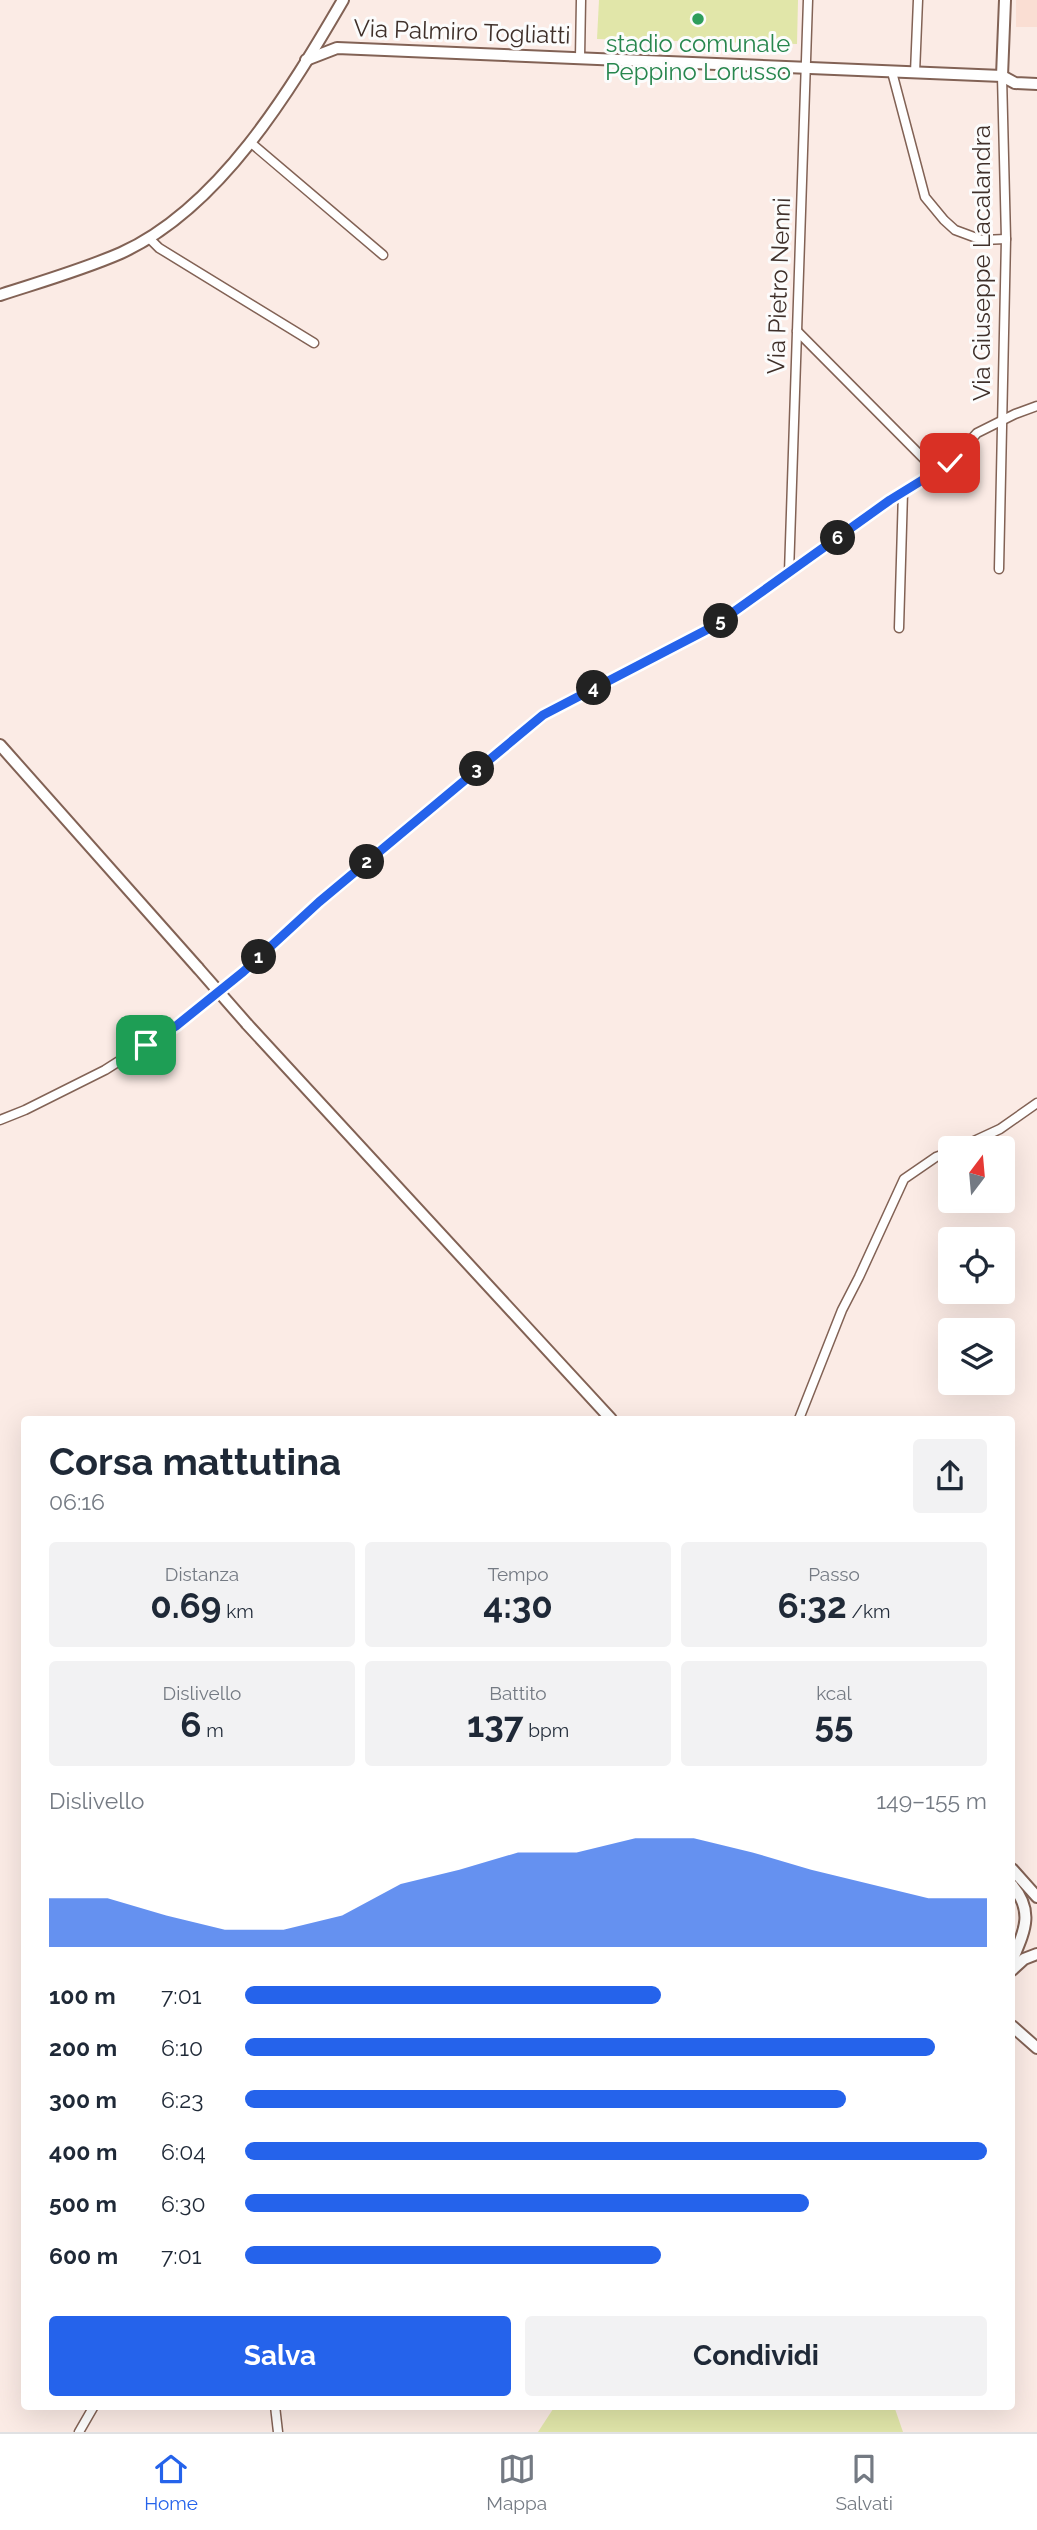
<!DOCTYPE html>
<html lang="it">
<meta charset="utf-8">
<style>
body{margin:0;font-family:Raleway,sans-serif;background:#f2f2f3;color:#1f2937;height:100vh;display:flex;flex-direction:column;font-size:26px;white-space:nowrap}
*{box-sizing:border-box;margin:0}
p{font-size:23px;color:#747a83}
.icon{flex:none;width:38px;height:38px;fill:none;stroke:currentColor;stroke-width:2;stroke-linecap:round;stroke-linejoin:round}
.map{position:relative;flex:1;overflow:hidden}
.panel{position:absolute;left:21px;top:1416px;width:994px;height:994px;display:flex;flex-direction:column;background:#fff;border-radius:7px;box-shadow:0 7px 28px #0002}
.panel>*{flex:none}
.needle{width:46px;rotate:16deg}
.buttons{position:absolute;left:938px;top:1136px;display:grid;gap:14px}
.buttons a{display:grid;place-items:center;width:77px;height:77px;border-radius:7px;background:#fff;box-shadow:0 7px 28px #0002;font-size:35px}
.pin{position:absolute;display:grid;place-items:center;width:60px;height:60px;color:#fff;margin:-30px;border-radius:14px;box-shadow:0 4px 10px #0006}
.km{position:absolute;width:35px;height:35px;margin:-18px;border-radius:50%;background:#222;color:#fff;font-size:19px;line-height:35px;text-align:center}
.round{display:grid;place-items:center;flex:none;width:74px;height:74px;border-radius:7px;background:#f2f2f3}
.summary{display:flex;align-items:center;justify-content:space-between;height:119px;padding:0 28px}
h1{font-size:38px;font-weight:700;line-height:52px}
.figures{display:grid;grid-template-columns:repeat(3,1fr);gap:10px;height:119px;padding:7px 28px}
.figures div{display:grid;align-content:center;border-radius:7px;background:#f2f2f3;text-align:center}
.figures b{font-size:35px;font-weight:700}
.figures small{font-size:19px;font-weight:400}
.figures p{font-size:19px}
.chart{height:196px;padding:14px 28px}
.chart p{display:flex;justify-content:space-between}
.chart svg{width:100%;height:126px;margin-top:7px;fill:#2563eb;opacity:.7}
.primary-button{display:flex;gap:14px;margin-top:auto;padding:14px 28px}
.primary-button a{flex:1;height:80px;border-radius:7px;background:#2563eb;color:#fff;font-size:28px;font-weight:700;line-height:80px;text-align:center}
.primary-button a+a{background:#f2f2f3;color:#1f2937}
ul{padding:0 28px;list-style:none;font-size:23px}
li{display:grid;grid-template-columns:112px 84px 1fr;align-items:center;height:52px}
li i{height:18px;border-radius:9px;background:#2563eb}
.dock{display:flex;justify-content:space-around;align-items:center;height:98px;border-top:2px solid #e0e1e3;background:#fff;font-size:19px;color:#747a83}
.dock a{display:grid;justify-items:center;gap:4px}
.dock .on{color:#2563eb}
.map>svg:first-child{display:block}
</style>
<div class="map">
<svg width="1037" height="2432" viewBox="0 0 1037 2432">
<rect width="100%" height="100%" fill="#fbebe5"/>
<rect fill="#faded3" x="1016" y="0" width="21" height="27"/>
<g fill="#e1e6a9">
<polygon points="599,0 798,0 797,44 597,39"/>
<polygon points="555,2406 894,2406 903,2432 538,2432"/>
</g>
<g fill="none" stroke-linecap="round" stroke-linejoin="round">
<g stroke="#826255" stroke-width="11">
<g id="street">
<polyline points="580,58 581,0"/>
<polyline points="892,72 925,197 944,220 955,230 982,240 1006,239"/>
<polyline points="915,73 918,0"/>
<polyline points="250,142 383,255"/>
<polyline points="149,238 159,248 314,343"/>
<polyline points="797,331 936,471"/>
<polyline points="999,569 1006,239 1002,76"/>
<polyline points="789,573 808,0"/>
<polyline points="899,628 903,492"/>
<polyline points="0,1120 25,1110 105,1070 176,1025 243,972 319,903 543,714 714,626 890,500 950,463 977,433 1015,414 1037,406"/>
<polyline points="959,1148 1000,1129 1037,1103"/>
<polyline points="799,1419 842,1310 859,1277 904,1179 936,1157 950,1152"/>
<polyline points="275,2406 278,2432"/>
<polyline points="79,2432 94,2406"/>
</g>
</g>
<g stroke="#826255" stroke-width="14">
<g id="secondary">
<polyline points="306,60 337,48 1002,76 1015,83 1037,84"/>
<polyline points="1002,76 1005,0"/>
<path d="M0 295C40 282 82 270 121 253 220 208 290 91 343 0"/>
<polyline points="0,745 198,968"/>
<polyline points="247,1024 611,1419"/>
<polyline points="1012,1869 1037,1897"/>
<path d="M1012 1885C1035 1912 1024 1932 1012 1961"/>
<polyline points="1012,1970 1024,1959 1037,1954"/>
<polyline points="1012,2026 1037,2048"/>
</g>
</g>
<use href="#street" stroke="#fff" stroke-width="8"/>
<use href="#secondary" stroke="#fff" stroke-width="10"/>
<g stroke="#826255" stroke-width="14" stroke-linecap="butt">
<polyline id="secondary-bridge" points="198,968 247,1024"/>
</g>
<use href="#secondary-bridge" stroke="#fff" stroke-width="10"/>
</g>
<g fill="none" stroke-linecap="round" stroke-linejoin="round">
<g stroke="#fff" stroke-width="14">
<polyline id="route" points="146,1045 176,1026 243,972 319,902 543,715 714,626 890,500 950,463"/>
</g>
<use href="#route" stroke="#2563eb" stroke-width="9"/>
</g>
<circle fill="#2e9e5b" stroke="#fcfcfc" stroke-width="2.5" cx="698" cy="19" r="7"/>
<g text-anchor="middle" stroke-width="6" stroke-linejoin="round" paint-order="stroke">
<g font-size="24" fill="#3f302a" stroke="#fcfcfc">
<text transform="translate(462 32) rotate(2)" y="8">Via Palmiro Togliatti</text>
<text transform="translate(982 263) rotate(-90)" y="8">Via Giuseppe Lacalandra</text>
<text transform="translate(779 286) rotate(-88)" y="8">Via Pietro Nenni</text>
</g>
<g font-size="24" fill="#27864d" stroke="#fcfcfc">
<text x="698" y="52">stadio comunale<tspan x="698" dy="28">Peppino Lorusso</tspan></text>
</g>
</g>
</svg>
<div class="buttons">
<a><svg class="needle" viewBox="-14 -14 28 28"><path d="M0-13l5 13h-10z" fill="#e53935"/><path d="M0 13l5-13h-10z" fill="#747a83"/></svg></a>
<a><svg class="icon" aria-label="locate" viewBox="0 0 24 24"><circle cx="12" cy="12" r="6"/><path d="M12 2v4M12 18v4M2 12h4M18 12h4"/></svg></a>
<a><svg class="icon" aria-label="layers" viewBox="0 0 24 24"><path d="M12 4l9 5-9 5-9-5zM3 14l9 5 9-5"/></svg></a>
</div>
<div class="pin" style="left:146px;top:1045px;background:#1e9e55"><svg class="icon" aria-label="arrive" viewBox="0 0 24 24"><path d="M6 21V4h12l-3 4 3 4H6"/></svg></div>
<div class="pin" style="left:950px;top:463px;background:#d93025"><svg class="icon" aria-label="check" viewBox="0 0 24 24"><path d="M5 12l5 5 9-10"/></svg></div>
<b class="km" style="left:259px;top:957px">1</b>
<b class="km" style="left:367px;top:862px">2</b>
<b class="km" style="left:477px;top:769px">3</b>
<b class="km" style="left:594px;top:688px">4</b>
<b class="km" style="left:721px;top:621px">5</b>
<b class="km" style="left:838px;top:538px">6</b>
<section class="panel">
<div class="summary"><div><h1>Corsa mattutina</h1><p>06:16</p></div><a class="round"><svg class="icon" aria-label="share" viewBox="0 0 24 24"><path d="M12 15V3M7 8l5-5 5 5M5 13v7h14v-7"/></svg></a></div>
<div class="figures">
<div><p>Distanza</p><b>0.69<small> km</small></b></div>
<div><p>Tempo</p><b>4:30</b></div>
<div><p>Passo</p><b>6:32<small> /km</small></b></div>
</div>
<div class="figures">
<div><p>Dislivello</p><b>6<small> m</small></b></div>
<div><p>Battito</p><b>137<small> bpm</small></b></div>
<div><p>kcal</p><b>55</b></div>
</div>
<div class="chart"><p><span>Dislivello</span>149–155 m</p>
<svg viewBox="0 0 160 44" preserveAspectRatio="none"><path d="M0 44V27L10 27L20 33L30 38L40 38L50 33L60 22L70 17L80 11L90 11L100 6L110 6L120 11L130 17L140 22L150 27L160 27V44z"/></svg>
</div>
<ul>
<li><b>100 m</b>7:01<i style="width:56%"></i></li>
<li><b>200 m</b>6:10<i style="width:93%"></i></li>
<li><b>300 m</b>6:23<i style="width:81%"></i></li>
<li><b>400 m</b>6:04<i style="width:100%"></i></li>
<li><b>500 m</b>6:30<i style="width:76%"></i></li>
<li><b>600 m</b>7:01<i style="width:56%"></i></li>
</ul>
<div class="primary-button"><a>Salva</a><a>Condividi</a></div>
</section>
</div>
<nav class="dock">
<a class="on"><svg class="icon" aria-label="home" viewBox="0 0 24 24"><path d="M3 11l9-7 9 7M6 9v11h12V9"/></svg>Home</a>
<a><svg class="icon" aria-label="map" viewBox="0 0 24 24"><path d="M3 6l6-2 6 2 6-2v14l-6 2-6-2-6 2zM9 4v14M15 6v14"/></svg>Mappa</a>
<a><svg class="icon" aria-label="saved" viewBox="0 0 24 24"><path d="M7 4h10v16l-5-4-5 4z"/></svg>Salvati</a>
</nav>
